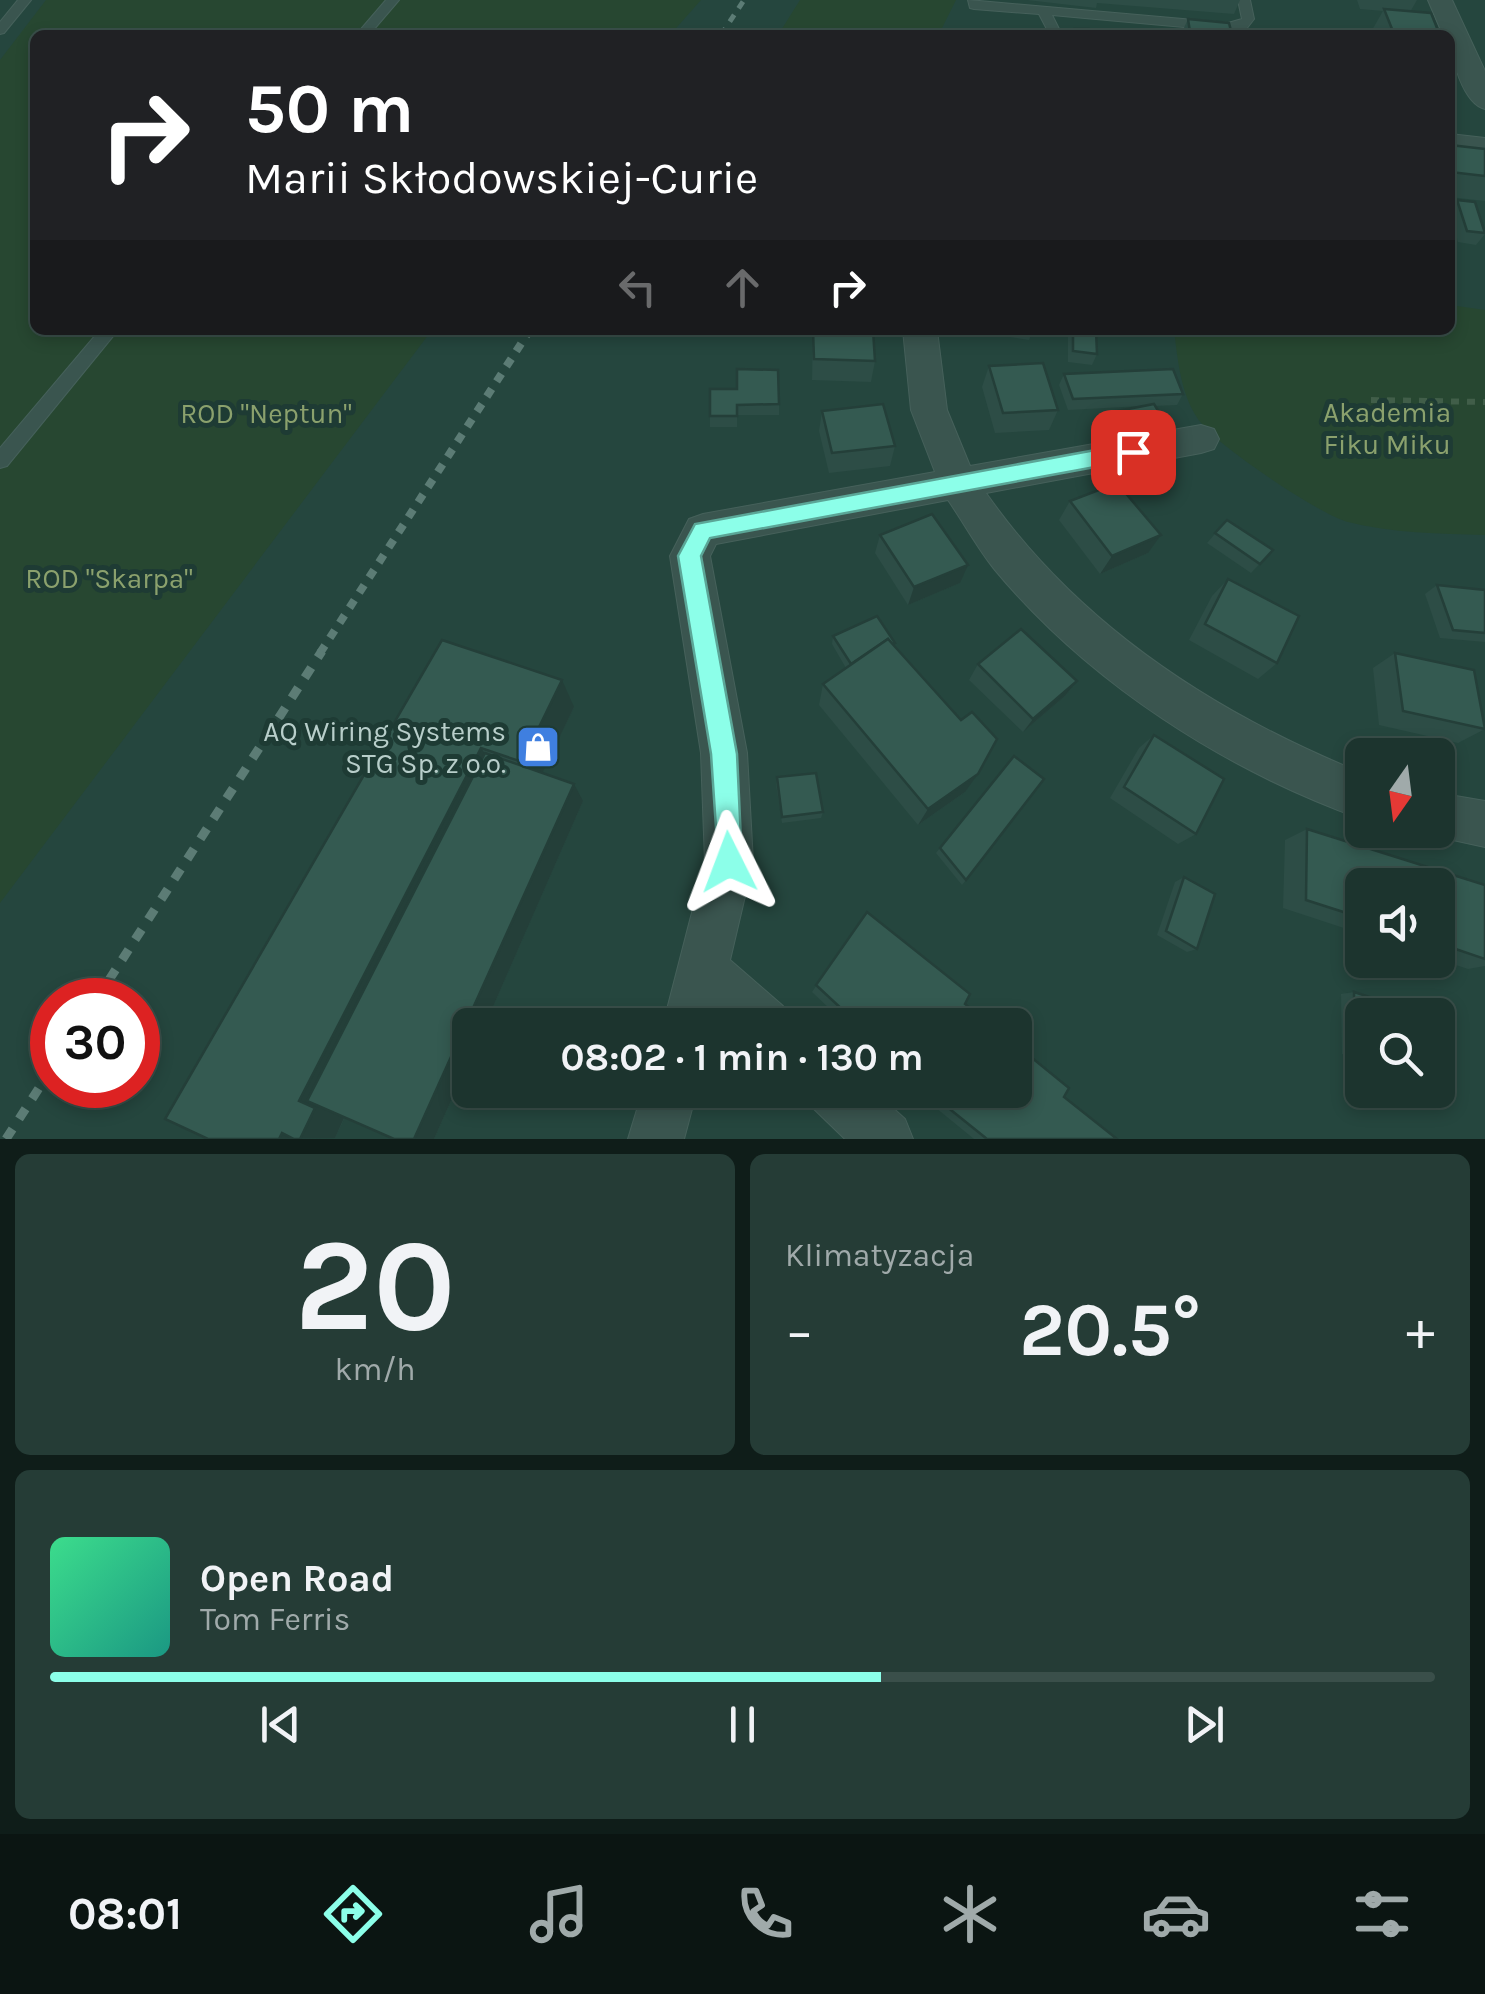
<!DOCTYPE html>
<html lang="pl">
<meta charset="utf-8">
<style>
:root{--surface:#1c342e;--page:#253c36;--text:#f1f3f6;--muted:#a0aaaa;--line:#3a4f4a;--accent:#8cffe9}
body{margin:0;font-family:Karla,sans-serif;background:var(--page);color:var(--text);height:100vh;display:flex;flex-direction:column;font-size:38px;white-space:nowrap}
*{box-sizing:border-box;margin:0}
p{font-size:32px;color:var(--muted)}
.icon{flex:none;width:55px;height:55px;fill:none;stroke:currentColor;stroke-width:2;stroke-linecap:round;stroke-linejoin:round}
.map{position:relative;height:1139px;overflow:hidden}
.details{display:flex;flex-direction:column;gap:15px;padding:15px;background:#0f1d19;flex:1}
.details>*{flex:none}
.banner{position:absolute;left:30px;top:30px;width:1425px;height:305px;border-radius:15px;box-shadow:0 5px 15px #0003,0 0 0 2px var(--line);background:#202124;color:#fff;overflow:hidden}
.needle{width:65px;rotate:194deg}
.tools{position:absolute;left:1345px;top:738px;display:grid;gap:20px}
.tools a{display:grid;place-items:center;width:110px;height:110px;border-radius:15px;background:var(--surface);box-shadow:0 5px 15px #0003,0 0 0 2px var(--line);font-size:50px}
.speed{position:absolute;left:30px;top:978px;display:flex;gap:20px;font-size:50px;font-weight:700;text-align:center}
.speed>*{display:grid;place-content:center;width:130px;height:130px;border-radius:50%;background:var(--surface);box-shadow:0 5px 15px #0003,0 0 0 2px var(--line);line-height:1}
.speed .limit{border:15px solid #d22;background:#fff;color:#111}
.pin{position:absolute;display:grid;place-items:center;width:85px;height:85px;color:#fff;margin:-42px;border-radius:20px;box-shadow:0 5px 15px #0006}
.me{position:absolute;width:110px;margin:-55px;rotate:357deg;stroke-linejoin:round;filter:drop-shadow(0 0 8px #0008)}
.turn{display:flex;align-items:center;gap:35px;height:210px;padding:0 50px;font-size:45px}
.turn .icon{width:130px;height:130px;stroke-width:2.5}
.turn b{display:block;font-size:70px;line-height:85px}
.lanes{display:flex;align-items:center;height:95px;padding:0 50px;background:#0003;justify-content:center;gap:50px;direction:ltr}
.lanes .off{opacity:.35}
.big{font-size:75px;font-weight:700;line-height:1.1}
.details .widget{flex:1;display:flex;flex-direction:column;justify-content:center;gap:15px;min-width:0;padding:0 35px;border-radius:15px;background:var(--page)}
.details .dial{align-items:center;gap:0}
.dial b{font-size:130px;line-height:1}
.song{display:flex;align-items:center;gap:30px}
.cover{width:120px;height:120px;border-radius:15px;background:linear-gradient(135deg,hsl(150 70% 55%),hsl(170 70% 35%))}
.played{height:10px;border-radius:5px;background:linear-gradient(90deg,var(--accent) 60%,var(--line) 60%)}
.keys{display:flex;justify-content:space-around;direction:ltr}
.heat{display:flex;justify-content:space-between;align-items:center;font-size:55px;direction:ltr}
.details .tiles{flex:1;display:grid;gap:15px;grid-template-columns:1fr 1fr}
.widget:last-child{grid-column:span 2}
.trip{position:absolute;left:452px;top:1008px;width:580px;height:100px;border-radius:15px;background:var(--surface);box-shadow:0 5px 15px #0003,0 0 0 2px var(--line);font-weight:700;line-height:100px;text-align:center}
.dock{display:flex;height:160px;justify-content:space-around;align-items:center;background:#0b1512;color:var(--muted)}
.dock .icon{width:70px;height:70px}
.dock .selected{color:var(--accent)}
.dock b{font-size:45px;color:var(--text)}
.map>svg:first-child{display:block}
.green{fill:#274731}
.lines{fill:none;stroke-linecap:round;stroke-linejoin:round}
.service-casing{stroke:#46615b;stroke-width:2}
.minor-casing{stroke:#46615b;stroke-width:2}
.path-far1{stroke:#415e49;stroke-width:6;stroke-dasharray:8 8;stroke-linecap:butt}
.path{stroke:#415e49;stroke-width:8;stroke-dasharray:9 9;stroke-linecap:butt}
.service{fill:#3a554f;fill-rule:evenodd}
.minor{fill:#3a554f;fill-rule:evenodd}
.rail-far2{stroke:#5c7c75;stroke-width:5;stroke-dasharray:8 8;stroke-linecap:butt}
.rail-far1{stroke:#5c7c75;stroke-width:8;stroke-dasharray:9 9;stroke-linecap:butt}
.rail{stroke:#5c7c75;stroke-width:9;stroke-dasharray:12 12;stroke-linecap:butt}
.wall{fill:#2d4d46}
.shaded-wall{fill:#243f39}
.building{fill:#345a51;stroke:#243f39;stroke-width:2.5}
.route{fill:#8cffe9;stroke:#5ba697;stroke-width:2.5}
.labels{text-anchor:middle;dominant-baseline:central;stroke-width:10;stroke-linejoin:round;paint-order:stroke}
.park-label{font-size:28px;fill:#8ba16d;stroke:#1e3b34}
.poi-label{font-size:28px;fill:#b8ceca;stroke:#1e3b34;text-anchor:end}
</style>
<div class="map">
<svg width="1485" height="1139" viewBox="0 0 1485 1139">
<rect width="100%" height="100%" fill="#25463e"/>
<g class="green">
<polygon points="46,0 701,0 670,35 35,35 35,330 432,330 0,903 0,60"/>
<polygon points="800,0 956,0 942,28 893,35 778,35"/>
<path d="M1450,305l35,5v225c-45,-1 -93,-2 -137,-13 -28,-7 -128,-75 -146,-98 -21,-25 -24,-63 -28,-94h276z"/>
</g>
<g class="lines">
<defs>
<g id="service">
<polygon points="18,0 31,0 4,33 0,34 0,22"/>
<polygon points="386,0 399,0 369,35 356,35"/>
<polygon points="968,0 1228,23 1242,19 1238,0 1250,0 1254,19 1247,28 1228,31 1052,15 1062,35 1050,35 1039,14 974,9 970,8"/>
<polygon points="100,330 118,330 7,466 0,468 0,448"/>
</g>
<g id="minor">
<path d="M1428,0h24l33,71v38c-22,-5 -35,-53 -35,-74h-7z"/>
<polygon points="1450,134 1485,138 1485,156 1450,152"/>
<path d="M903,330h34l10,80 23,56 231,-41 13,4 5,10 -5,10 -13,4 -215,40c93,133 228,220 376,280v46c-137,-49 -273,-136 -367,-249 -17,-21 -31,-47 -47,-70l-232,44 -6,12 37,197 6,109 -23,98 53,46 7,19h-65l-8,-8 -2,8h-52l42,-163 -4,-109 -31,-197 19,-37 14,-5 232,-42 -24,-62z"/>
<polygon points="1438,793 1485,801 1485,847 1421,833 1438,830"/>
<polygon points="643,1090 697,1090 684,1139 628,1139"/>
<polygon points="806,1090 873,1090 905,1119 913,1139 845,1139 814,1109"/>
</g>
</defs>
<use href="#service" class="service-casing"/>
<use href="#minor" class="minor-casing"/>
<polyline class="path-far1" points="1371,400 1485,402"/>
<polyline class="path" points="1386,830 1400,833"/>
<use href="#service" class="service"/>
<use href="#minor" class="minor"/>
<polyline class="rail-far2" points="721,35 744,0"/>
<polyline class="rail-far1" points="320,653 530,330"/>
<g class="rail">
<polyline points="96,1000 322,651"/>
<polyline points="6,1139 52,1068"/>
</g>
</g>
<g class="wall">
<polygon points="1027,0 1240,0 1234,14 1097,3 1096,8"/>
<polygon points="1357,0 1417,0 1410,12 1439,33 1438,35 1372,35 1371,32 1383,11 1360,9"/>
<polygon points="1188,19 1232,35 1184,35 1183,30"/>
<polygon points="1450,145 1485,149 1485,201 1450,197"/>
<polygon points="1457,200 1485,234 1476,245 1458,242 1450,217 1450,209"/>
<polygon points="813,330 873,330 875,361 871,382 812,380"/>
<polygon points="978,330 1033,330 1029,340 977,332"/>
<polygon points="1070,330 1096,330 1097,354 1092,365 1068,362 1068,334"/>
<polygon points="989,366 1058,410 1049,430 995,433 982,387"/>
<polygon points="1064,374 1183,394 1177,405 1155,406 1158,432 1106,441 1096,424 1102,414 1142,406 1068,410 1059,385"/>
<polygon points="710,389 779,404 779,415 737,415 737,427 710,427"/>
<polygon points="822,411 895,446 890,466 829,473 819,431"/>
<polygon points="1070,501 1148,553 1100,574 1059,520"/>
<polygon points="1227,520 1273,550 1251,573 1207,543"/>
<polygon points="880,535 960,583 908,605 875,553"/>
<polygon points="1228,579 1277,663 1258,679 1189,640 1212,596"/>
<polygon points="1437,585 1485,590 1485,642 1440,638 1425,594"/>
<polygon points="833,636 894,646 965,792 918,825 819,705 823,684 846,668 832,644"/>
<polygon points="442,640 574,707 542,773 583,801 485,1025 470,1025 470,1058 434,1139 394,1139 345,1117 335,1138 208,1139"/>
<polygon points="1395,653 1485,729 1458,743 1379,725 1373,668"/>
<polygon points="978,664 1077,681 1065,696 1023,732 969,680"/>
<polygon points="1154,735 1196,834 1178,844 1110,798 1139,748"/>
<polygon points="1014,756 966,880 962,885 936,853"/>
<polygon points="777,777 823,812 821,818 782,823 776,784"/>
<polygon points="1307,829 1485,885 1485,966 1468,969 1438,959 1438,885 1362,885 1362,934 1283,908 1285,840"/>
<polygon points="1184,877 1197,949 1187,952 1157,935 1175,882"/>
<polygon points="867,912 965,1004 991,1025 847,1025 812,992"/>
<polygon points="1354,992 1362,1015 1362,1061 1342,1054 1341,994"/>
<polygon points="914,1090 1015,1090 1064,1097 1117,1139 974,1139"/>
</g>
<g class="shaded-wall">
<polygon points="1165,422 1158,432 1106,441 1111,431"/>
<polygon points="1161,535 1148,553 1100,574 1112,556"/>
<polygon points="968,565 960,583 908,605 914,587"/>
<polygon points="562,680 574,707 537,784 522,762"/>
<polygon points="1077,681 1065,696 1023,732 1033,719"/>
<polygon points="481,748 499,772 335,1138 279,1139"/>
<polygon points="978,774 965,792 918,825 928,809"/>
<polygon points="574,784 583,801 485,1025 470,1025 470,1058 434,1139 414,1139"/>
</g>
<g class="building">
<polygon points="1384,9 1431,13 1439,33 1392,29"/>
<polygon points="1188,19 1229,23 1232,35 1190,32"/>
<polygon points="1075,29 1089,29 1093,35 1078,35"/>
<polygon points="1450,145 1485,149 1485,176 1450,172"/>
<polygon points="1457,200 1475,202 1485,233 1467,231"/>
<polygon points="813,330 873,330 875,361 814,359"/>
<polygon points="1073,330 1096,330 1097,354 1073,351"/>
<polygon points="1043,363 1058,410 1003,413 989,366"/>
<polygon points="737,369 778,370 779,404 737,405 737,416 710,416 710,389 737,389"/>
<polygon points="1173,369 1183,394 1073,399 1064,374"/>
<polygon points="883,404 895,446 832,453 822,411"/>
<polygon points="1154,404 1165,422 1111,431 1102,414"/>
<polygon points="1117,483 1161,535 1112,556 1070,501"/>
<polygon points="932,514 968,565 914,587 880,535"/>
<polygon points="1227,520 1273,550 1260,564 1215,533"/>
<polygon points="1228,579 1299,616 1277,663 1205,624"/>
<polygon points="1437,585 1485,590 1485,633 1453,630"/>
<polygon points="877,616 895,643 892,644 888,639 851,664 833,636"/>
<polygon points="1021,629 1077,681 1033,719 978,664"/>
<polygon points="888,639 961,720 972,712 997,739 978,774 928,809 823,684"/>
<polygon points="442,640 562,680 522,762 481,748 299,1101 315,1108 300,1139 294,1139 282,1133 279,1139 208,1139 165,1119"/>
<polygon points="1395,653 1474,670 1485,729 1403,711"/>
<polygon points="1154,735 1224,779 1196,834 1124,787"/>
<polygon points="485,753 574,784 414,1139 394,1139 307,1101"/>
<polygon points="1014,756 1044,779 966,880 940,848"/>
<polygon points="816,773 823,812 782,817 777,777"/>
<polygon points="1307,829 1485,885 1485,959 1438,943 1438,885 1362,885 1362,918 1306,900"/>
<polygon points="1184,877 1215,894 1197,949 1166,931"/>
<polygon points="867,912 970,994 965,1004 991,1025 859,1025 816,985"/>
<polygon points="1354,992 1391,1004 1392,1015 1362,1015 1362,1056 1355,1053"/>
<polygon points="1015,1044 1069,1088 1064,1097 1117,1139 987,1139 926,1090 1015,1090"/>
</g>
<polygon class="route" points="1133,443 1144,452 1133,460 710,538 701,556 737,754 742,862 738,872 729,876 719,872 711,754 678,556 695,524"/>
<defs>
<symbol id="shop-square" viewBox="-11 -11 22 22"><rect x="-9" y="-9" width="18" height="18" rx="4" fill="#3f7fe0" stroke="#1e3b34"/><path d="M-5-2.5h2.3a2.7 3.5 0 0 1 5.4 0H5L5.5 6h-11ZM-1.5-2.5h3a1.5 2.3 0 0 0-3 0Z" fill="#fff"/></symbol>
</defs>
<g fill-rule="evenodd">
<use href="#shop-square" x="513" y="722" width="50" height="50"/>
</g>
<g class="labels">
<g class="park-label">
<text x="1387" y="412">Akademia<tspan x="1387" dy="32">Fiku Miku</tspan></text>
<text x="266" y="413">ROD "Neptun"</text>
<text x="109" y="578">ROD "Skarpa"</text>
</g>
<g class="poi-label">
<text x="506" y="731">AQ Wiring Systems<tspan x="506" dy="32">STG Sp. z o.o.</tspan></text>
</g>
</g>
</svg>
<div class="tools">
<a><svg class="needle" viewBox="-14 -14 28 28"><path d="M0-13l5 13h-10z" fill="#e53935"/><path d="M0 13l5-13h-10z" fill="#a0aaaa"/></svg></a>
<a><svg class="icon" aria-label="sound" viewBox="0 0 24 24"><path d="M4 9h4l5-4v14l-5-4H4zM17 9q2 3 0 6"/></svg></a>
<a><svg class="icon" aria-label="search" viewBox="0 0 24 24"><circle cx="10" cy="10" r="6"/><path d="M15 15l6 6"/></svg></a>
</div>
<div class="speed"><div class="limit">30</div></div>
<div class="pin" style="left:1133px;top:452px;background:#d93025"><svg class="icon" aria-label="arrive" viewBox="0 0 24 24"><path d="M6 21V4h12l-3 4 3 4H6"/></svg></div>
<svg class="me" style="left:729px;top:862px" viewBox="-20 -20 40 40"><path d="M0-17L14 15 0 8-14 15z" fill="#8cffe9" stroke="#fff" stroke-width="4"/></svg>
<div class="trip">08:02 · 1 min · 130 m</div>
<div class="banner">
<div class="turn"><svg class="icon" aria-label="right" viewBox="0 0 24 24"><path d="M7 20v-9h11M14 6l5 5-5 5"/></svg><div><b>50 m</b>Marii Skłodowskiej-Curie</div></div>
<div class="lanes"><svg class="icon off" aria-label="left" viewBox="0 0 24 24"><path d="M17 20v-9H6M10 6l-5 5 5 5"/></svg><svg class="icon off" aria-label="ahead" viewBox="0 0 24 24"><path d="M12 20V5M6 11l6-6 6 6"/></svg><svg class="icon" aria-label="right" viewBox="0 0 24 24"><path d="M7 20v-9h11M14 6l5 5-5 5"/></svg></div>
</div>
</div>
<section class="details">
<div class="tiles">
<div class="widget dial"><b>20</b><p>km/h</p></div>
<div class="widget"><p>Klimatyzacja</p>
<div class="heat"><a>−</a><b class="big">20.5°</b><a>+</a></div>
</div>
<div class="widget">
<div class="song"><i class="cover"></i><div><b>Open Road</b><p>Tom Ferris</p></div></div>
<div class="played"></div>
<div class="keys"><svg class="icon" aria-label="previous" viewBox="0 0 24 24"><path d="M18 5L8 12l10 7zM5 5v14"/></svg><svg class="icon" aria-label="pause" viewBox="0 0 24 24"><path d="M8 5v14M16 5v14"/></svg><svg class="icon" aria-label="next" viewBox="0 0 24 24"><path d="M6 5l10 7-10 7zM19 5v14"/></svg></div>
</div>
</div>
</section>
<nav class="dock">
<b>08:01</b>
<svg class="icon selected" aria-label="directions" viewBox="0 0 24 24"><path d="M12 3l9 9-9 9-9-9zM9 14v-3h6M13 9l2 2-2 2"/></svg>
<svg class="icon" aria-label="music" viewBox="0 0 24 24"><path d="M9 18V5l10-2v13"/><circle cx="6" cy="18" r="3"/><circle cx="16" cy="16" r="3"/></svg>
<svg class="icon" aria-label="phone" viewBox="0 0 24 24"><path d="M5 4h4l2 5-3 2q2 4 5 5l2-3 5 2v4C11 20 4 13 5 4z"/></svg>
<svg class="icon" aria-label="climate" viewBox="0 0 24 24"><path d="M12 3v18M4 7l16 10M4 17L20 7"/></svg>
<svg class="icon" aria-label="car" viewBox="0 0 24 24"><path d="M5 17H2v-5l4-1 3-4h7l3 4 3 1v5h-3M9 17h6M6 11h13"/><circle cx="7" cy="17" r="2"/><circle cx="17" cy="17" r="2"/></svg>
<svg class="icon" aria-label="filters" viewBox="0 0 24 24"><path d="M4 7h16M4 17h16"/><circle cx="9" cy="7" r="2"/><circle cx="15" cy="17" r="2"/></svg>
</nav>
